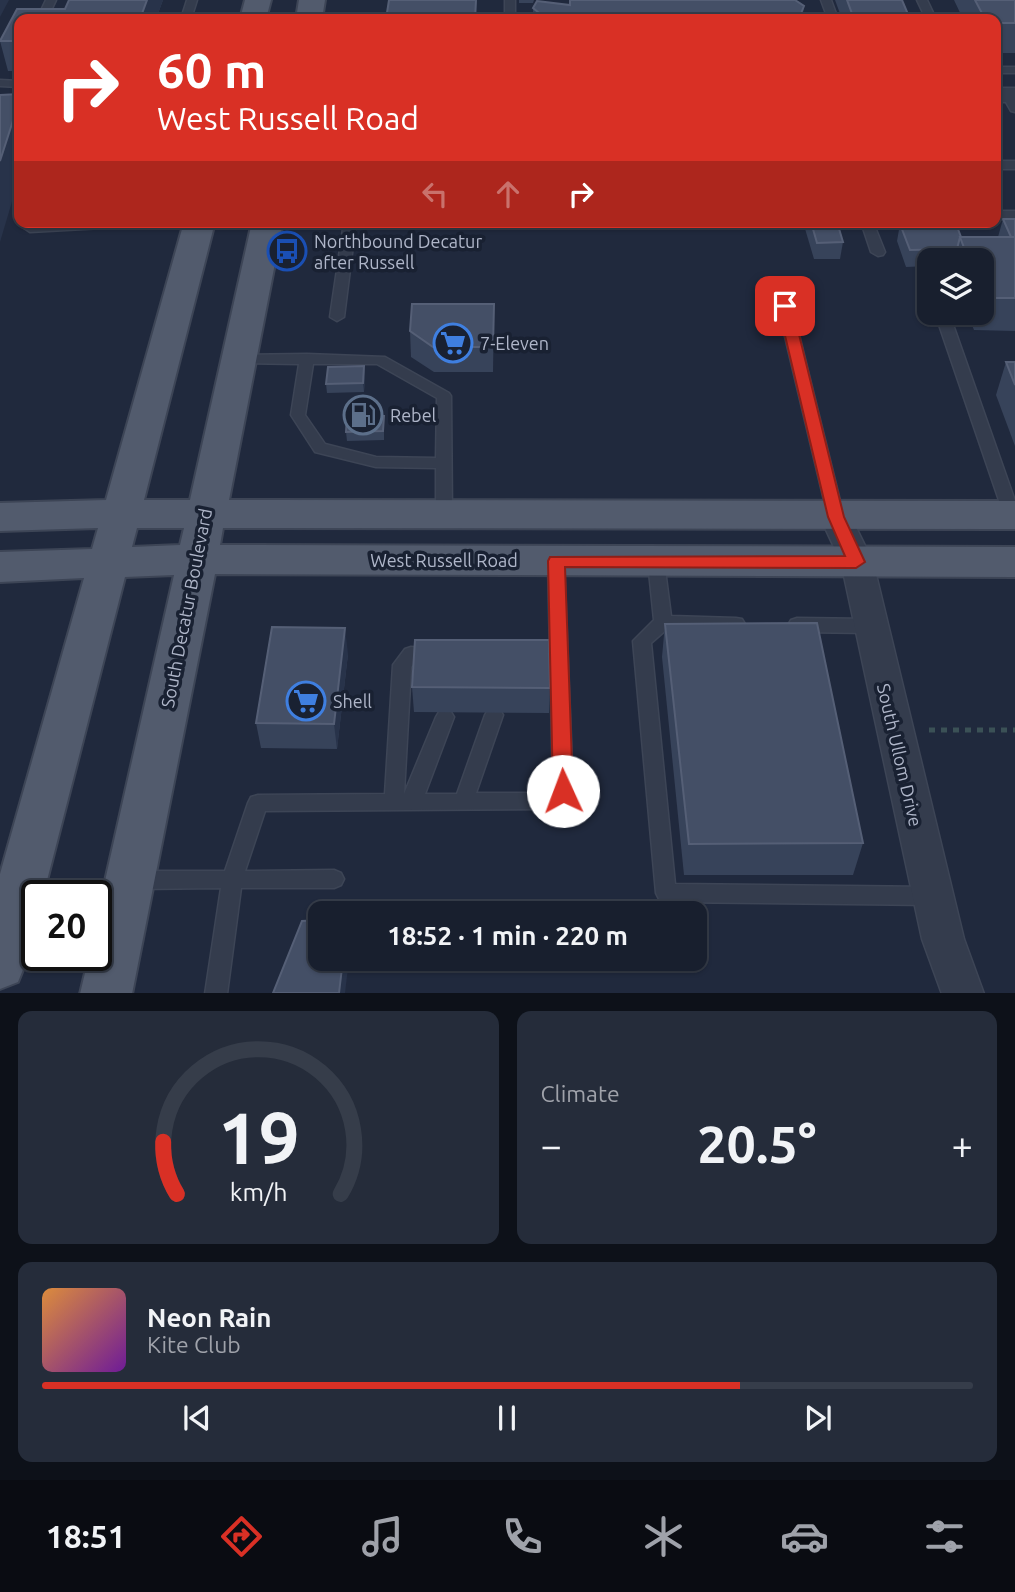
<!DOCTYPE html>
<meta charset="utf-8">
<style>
:root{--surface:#181f2e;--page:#252c3a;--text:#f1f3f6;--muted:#9fa2aa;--line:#363d4a;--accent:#d93025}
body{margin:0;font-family:Ubuntu,sans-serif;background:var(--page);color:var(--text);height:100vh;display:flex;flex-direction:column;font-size:26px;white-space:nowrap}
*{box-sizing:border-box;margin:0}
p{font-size:23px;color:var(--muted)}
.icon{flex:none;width:38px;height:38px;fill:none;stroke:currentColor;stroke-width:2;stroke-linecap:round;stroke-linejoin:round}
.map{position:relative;height:993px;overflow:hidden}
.sheet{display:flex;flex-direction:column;gap:18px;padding:18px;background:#0d1119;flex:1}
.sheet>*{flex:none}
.top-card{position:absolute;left:14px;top:14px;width:987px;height:214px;border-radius:14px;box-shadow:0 2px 5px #0004,0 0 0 2px var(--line);background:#d93025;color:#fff;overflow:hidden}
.tools{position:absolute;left:917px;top:248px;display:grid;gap:14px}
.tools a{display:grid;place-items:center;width:77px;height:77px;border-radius:14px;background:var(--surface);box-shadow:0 2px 5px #0004,0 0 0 2px var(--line);font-size:35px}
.speed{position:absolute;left:21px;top:880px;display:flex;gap:14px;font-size:35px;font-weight:700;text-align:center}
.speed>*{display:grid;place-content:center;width:91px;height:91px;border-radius:50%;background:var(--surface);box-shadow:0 2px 5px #0004,0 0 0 2px var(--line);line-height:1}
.speed .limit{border:4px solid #111;border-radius:10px;background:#fff;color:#111}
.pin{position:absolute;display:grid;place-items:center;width:60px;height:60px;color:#fff;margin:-30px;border-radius:14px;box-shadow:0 4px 10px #0006}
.me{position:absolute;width:77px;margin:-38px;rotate:358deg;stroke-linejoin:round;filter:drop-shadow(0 0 5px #0008)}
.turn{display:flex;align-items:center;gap:24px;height:147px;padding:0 28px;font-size:32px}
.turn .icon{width:91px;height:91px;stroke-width:2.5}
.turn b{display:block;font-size:49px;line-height:60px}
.lanes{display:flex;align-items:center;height:66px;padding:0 28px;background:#0003;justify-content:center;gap:35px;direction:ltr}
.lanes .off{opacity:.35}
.big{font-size:52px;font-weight:600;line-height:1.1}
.sheet .tile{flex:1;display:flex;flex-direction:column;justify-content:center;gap:10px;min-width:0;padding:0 24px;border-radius:14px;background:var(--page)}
.sheet .dial{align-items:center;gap:0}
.dial svg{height:182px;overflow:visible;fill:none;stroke:var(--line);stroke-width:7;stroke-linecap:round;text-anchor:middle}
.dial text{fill:var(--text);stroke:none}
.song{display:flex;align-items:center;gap:21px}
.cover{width:84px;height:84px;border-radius:10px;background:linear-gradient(135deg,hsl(30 70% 55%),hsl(280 70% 35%))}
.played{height:7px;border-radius:4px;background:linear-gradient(90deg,var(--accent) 75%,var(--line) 75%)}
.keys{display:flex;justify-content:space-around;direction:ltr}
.heat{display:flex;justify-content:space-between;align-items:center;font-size:38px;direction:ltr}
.sheet .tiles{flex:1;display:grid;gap:18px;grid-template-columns:1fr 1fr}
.tile:last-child{grid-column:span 2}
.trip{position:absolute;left:308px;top:901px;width:399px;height:70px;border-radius:14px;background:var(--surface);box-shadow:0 2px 5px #0004,0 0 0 2px var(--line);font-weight:600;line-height:70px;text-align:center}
.menu{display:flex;height:112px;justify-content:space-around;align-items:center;background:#0a0c12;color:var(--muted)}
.menu .icon{width:49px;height:49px}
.menu .current{color:var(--accent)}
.menu b{font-size:32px;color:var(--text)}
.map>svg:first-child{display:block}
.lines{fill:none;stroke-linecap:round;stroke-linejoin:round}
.lane-casing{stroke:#3d4556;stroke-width:3}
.street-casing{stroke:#3d4556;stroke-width:3}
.primary-casing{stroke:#3d4556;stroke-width:4}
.path{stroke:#3b5156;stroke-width:5;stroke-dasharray:6 6;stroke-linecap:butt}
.lane{fill:#343c4d;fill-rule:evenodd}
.street{fill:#343c4d;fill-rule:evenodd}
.primary{fill:#525b6d;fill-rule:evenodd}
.wall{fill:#37435a}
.shaded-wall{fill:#28334a}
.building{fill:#444f66;stroke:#555f76;stroke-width:2}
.route{fill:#d93025;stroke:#8d1f18;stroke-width:2}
.labels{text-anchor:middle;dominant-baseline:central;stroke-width:7;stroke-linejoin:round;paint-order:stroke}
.poi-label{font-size:18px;fill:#afb6c9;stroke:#192132;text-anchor:start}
.street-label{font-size:18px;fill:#afb6c9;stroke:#192132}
</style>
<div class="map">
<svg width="1015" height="994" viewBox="0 0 1015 994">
<rect width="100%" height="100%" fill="#20293d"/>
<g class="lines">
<defs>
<g id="lane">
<polygon points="46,0 56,0 47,19 37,19"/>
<polygon points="187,0 197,0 191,19 181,19"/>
<rect x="505" y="0" width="10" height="19"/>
<polygon points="821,0 831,0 838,19 828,19"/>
<polygon points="917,0 927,0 936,19 926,19"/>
<rect x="996" y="67" width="19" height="6"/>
<polygon points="0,80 19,81 19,87 0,86"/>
<polygon points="1008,92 1015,98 1015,112 1011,111 1002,95"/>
<rect x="996" y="161" width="19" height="8"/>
<rect x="996" y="211" width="19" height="8"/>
<polygon points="65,222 145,222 139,226 30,232 24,228 30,224"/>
<polygon points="344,222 356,222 344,317 337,321 330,317"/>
<polygon points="861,222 873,222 885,252 883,255 878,256 871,252"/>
<polygon points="779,278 786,282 844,517 836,523 828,517 772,282"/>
<polygon points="935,313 949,313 1015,501 1015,520 1006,519 1004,515"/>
<path d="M307,354l78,3 64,36 2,3 1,119 -2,4h-12l-2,-4v-47l-60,-1 -61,-15 -24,-37 8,-51 -60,-1 -7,-4 7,-4zM313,364h64l60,34 -1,60 -60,-1 -51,-13 -20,-29z"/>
<polygon points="556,555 562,557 564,561 573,791 558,807 551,809 265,811 245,871 334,870 341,873 344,879 341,885 334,888 241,888 227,994 205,994 221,888 136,889 129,886 126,880 129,874 136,871 225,871 248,803 251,797 258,795 385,794 393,665 405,649 411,647 441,649 444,654 441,659 416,661 411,667 404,794 436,717 439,712 445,710 451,712 454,717 425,794 457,794 485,715 488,710 494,708 500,710 503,715 476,793 547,793 553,788 548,561 550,557"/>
<polygon points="656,556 662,558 664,562 671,616 736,618 742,619 745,624 742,629 736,630 667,629 651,643 675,884 932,887 939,890 942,896 939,902 932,905 666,902 659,899 656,893 633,641 654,620 648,562 650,558"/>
<polygon points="797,618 871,619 877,621 880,626 877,631 871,633 797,632 791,630 788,625 791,620"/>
</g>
<g id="street">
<rect x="996" y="88" width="19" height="14"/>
<polygon points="836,506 847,509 873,562 964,939 984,994 942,994 922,939 841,562 820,517 825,509"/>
</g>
<g id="primary">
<polygon points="245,0 271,0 266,19 240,19"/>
<polygon points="299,0 325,0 322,19 296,19"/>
<path d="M184,222h31l-71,278h46l62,-278h31l-54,278 786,1v28l-792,-1 -3,17 795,2v30l-800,-3 -83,420h-52l9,-38h7v-35l78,-346 -49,2 -82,319h-6c0,30 -7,58 -19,86l-18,7v-115l84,-296 -84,4v-30l92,-3 6,-21 -98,3v-28l106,-3zM137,528h47l-4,17 -48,2z"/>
</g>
</defs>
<use href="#lane" class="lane-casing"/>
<use href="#street" class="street-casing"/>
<use href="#primary" class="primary-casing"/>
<polyline class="path" points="929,730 1015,730"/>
<use href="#lane" class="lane"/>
<use href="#street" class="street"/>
<use href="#primary" class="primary"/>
</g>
<g class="wall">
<polygon points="69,0 163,0 156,19 19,19 19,71 8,71 0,41 17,9 65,9"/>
<polygon points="519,0 534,0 533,3 519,3"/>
<polygon points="835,0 902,0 910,19 842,19"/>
<polygon points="954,0 1015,0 1015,53 996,53 996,19 963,19"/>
<polygon points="570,5 804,6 802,19 533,19 533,8"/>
<polygon points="1003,219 1015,219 1015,331 974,330 967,313 982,313 982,261 929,261 929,266 906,267 897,241 900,224 961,237 998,237"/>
<polygon points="803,222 837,222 843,242 840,259 814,259"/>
<polygon points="494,304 493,372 434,372 411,357 410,331"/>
<polygon points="1006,362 1015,362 1015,446 996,395"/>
<polygon points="364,366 365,375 364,392 327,393 326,384"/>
<polygon points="384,416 384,440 347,441 346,432"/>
<polygon points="665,624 863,843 853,875 684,875 662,657"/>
<polygon points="348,654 337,749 261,748 256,723"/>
<polygon points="412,687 550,688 549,713 414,712"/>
</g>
<g class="shaded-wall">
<polygon points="0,0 9,0 0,17"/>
<polygon points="147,0 163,0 156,19 140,19"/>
<polygon points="476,0 477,0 476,19 475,19"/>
<polygon points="804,6 802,19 793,19 793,18"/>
<polygon points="19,102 19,178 0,242 0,161"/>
<polygon points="364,366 365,375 364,392 363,383"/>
<polygon points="345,628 348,654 337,749 334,724"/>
<polygon points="343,959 349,959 345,993 339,993"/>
</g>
<g class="building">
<polygon points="69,0 147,0 140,19 19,19 19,41 0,41 17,9 65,9"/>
<polygon points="389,0 476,0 475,19 386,19"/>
<polygon points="570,0 795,0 804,6 800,16 793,18 693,16 688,19 544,17 533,8 537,1 570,5"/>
<polygon points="847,0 902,0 910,19 854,19"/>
<polygon points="975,0 1015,0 1015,23 996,23 996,19 985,19"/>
<polygon points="19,94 19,102 0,161 0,95"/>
<polygon points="1003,219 1015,219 1015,237 1011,237"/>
<polygon points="811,222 837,222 843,242 817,243"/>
<polygon points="900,224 956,224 961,237 960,237 957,249 910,250"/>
<polygon points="960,237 1015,237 1015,298 983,298 982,261 969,261"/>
<polygon points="412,304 494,304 493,347 433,347 410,331"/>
<polygon points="1006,362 1015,362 1015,385"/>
<polygon points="364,366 363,383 326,384 328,367"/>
<polygon points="347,416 384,416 383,431 346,432"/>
<polygon points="817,623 863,843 689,844 665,624"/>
<polygon points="272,627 345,628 334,724 256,723"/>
<polygon points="415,640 549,640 550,688 412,687"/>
<polygon points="320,920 320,959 343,959 339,993 273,993 302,921"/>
</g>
<polygon class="route" points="785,302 792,306 844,517 865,562 856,568 565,567 573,791 570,797 556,797 553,791 548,561 550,557 845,556 828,517 778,306"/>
<defs>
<symbol id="bus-ring" viewBox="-11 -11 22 22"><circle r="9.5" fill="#192132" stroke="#1a4fb4" stroke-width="1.5"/><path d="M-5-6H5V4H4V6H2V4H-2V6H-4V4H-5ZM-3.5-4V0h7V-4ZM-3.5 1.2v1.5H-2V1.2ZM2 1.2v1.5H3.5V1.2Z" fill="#1a4fb4"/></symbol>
<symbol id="supermarket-ring" viewBox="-11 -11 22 22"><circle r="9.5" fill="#192132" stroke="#3f7fe0" stroke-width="1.5"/><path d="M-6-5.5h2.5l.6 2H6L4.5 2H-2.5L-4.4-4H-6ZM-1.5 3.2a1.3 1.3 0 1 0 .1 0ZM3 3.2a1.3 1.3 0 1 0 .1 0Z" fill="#3f7fe0"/></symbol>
<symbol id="fuel-ring" viewBox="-11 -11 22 22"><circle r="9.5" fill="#192132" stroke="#5c6f8a" stroke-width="1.5"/><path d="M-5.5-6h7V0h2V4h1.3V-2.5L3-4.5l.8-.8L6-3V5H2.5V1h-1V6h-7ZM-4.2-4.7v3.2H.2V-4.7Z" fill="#5c6f8a"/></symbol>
</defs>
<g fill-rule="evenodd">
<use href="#bus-ring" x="265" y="229" width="44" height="44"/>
<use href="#supermarket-ring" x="431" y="321" width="44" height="44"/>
<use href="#fuel-ring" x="341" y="393" width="44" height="44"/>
<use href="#supermarket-ring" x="284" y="679" width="44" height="44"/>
</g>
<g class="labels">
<g class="poi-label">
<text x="314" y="241">Northbound Decatur<tspan x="314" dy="21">after Russell</tspan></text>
<text x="480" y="343">7-Eleven</text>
<text x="390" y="415">Rebel</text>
<text x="333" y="701">Shell</text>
</g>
<g class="street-label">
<text x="444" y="560">West Russell Road</text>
<text transform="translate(186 608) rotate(-79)">South Decatur Boulevard</text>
<text transform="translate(900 755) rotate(77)">South Ullom Drive</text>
</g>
</g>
</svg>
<div class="tools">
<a><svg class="icon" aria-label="layers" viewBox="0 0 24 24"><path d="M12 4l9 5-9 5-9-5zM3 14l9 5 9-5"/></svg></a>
</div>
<div class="speed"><div class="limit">20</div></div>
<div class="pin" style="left:785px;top:306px;background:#d93025"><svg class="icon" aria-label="arrive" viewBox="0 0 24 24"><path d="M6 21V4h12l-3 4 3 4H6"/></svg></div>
<svg class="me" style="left:563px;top:791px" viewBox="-20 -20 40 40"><circle r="19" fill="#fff"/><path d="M0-13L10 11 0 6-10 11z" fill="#d93025"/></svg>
<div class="trip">18:52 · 1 min · 220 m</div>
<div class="top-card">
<div class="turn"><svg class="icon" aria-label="right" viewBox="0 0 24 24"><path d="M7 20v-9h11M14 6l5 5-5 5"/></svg><div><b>60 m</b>West Russell Road</div></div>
<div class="lanes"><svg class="icon off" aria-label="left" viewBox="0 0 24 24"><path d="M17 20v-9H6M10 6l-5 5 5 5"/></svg><svg class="icon off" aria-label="ahead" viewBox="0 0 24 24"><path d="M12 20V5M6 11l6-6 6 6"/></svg><svg class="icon" aria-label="right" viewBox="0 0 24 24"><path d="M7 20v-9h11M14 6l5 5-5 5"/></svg></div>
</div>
</div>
<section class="sheet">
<div class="tiles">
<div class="tile dial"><svg viewBox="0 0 100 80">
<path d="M14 69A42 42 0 1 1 86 69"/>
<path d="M14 69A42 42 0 0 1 8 46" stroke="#d93025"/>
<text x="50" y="56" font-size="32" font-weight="700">19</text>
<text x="50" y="72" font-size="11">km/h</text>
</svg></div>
<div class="tile"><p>Climate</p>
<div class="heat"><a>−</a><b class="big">20.5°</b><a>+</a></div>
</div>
<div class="tile">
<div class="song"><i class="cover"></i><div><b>Neon Rain</b><p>Kite Club</p></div></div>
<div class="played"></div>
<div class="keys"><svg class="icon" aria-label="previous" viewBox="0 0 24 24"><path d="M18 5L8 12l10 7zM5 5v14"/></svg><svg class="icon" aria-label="pause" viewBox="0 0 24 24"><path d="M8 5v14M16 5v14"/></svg><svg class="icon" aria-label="next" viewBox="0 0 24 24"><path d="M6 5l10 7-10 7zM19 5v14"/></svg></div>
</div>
</div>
</section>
<nav class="menu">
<b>18:51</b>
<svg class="icon current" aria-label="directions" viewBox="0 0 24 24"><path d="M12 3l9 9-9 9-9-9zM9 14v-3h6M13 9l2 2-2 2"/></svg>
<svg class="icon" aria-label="music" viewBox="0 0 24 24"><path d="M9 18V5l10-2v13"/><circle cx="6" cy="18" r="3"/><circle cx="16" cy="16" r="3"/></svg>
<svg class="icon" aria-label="phone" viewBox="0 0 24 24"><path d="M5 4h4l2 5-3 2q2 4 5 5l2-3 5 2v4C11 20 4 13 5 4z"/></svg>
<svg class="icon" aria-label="climate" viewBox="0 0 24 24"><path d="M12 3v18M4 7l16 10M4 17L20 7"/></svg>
<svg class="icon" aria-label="car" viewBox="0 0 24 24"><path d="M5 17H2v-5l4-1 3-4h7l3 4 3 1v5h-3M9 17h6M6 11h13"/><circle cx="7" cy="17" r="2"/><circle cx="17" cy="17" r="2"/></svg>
<svg class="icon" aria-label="filters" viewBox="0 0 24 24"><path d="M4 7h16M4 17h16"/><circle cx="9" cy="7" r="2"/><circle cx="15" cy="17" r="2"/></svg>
</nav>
